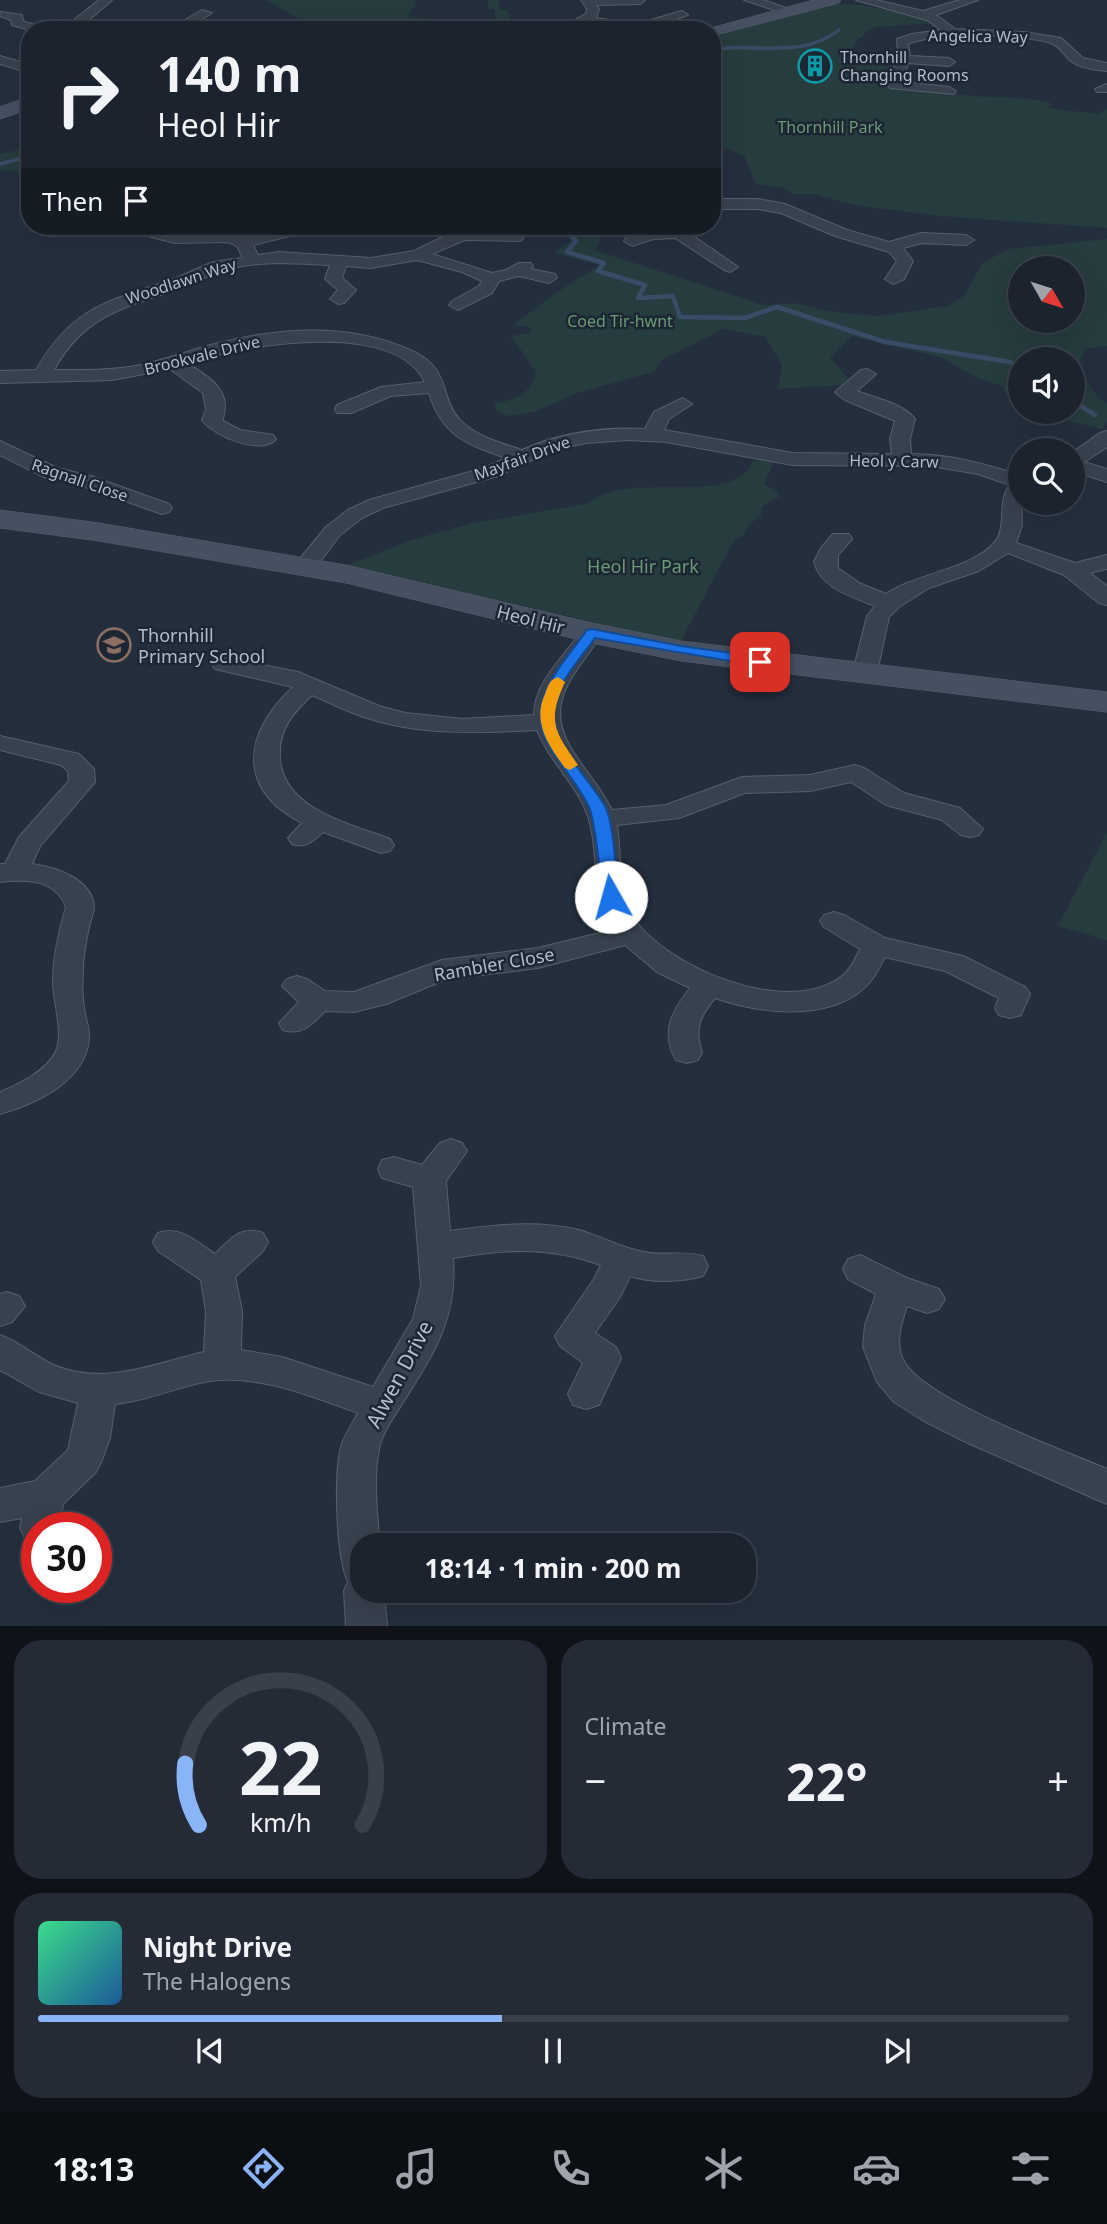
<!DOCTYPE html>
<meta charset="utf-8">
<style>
:root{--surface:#1b232e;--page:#242b36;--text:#f1f3f6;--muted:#a0a4aa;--line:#39404a;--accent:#8ab4f8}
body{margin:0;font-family:"Noto Sans",sans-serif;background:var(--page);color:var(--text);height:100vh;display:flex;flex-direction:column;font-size:26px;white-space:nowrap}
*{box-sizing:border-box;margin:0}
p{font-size:23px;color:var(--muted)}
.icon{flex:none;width:38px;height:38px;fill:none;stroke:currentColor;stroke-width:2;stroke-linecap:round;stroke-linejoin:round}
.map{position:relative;height:1626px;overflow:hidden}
.sheet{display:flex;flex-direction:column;gap:14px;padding:14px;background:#0f1319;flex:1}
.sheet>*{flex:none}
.banner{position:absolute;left:21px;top:21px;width:700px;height:214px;border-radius:28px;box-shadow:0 7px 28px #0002,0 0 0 2px var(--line);background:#1b232e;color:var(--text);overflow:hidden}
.needle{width:46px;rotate:129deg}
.tools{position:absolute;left:1008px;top:256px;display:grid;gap:14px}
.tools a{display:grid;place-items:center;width:77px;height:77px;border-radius:50%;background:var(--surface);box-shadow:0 7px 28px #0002,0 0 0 2px var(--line);font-size:35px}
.speed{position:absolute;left:21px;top:1512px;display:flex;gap:14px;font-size:35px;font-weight:700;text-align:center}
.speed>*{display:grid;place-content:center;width:91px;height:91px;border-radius:50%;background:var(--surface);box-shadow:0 7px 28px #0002,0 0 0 2px var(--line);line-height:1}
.speed .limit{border:10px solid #d22;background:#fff;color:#111}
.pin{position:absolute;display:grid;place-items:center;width:60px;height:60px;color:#fff;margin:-30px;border-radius:14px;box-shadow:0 4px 10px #0006}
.me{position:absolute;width:77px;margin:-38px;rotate:353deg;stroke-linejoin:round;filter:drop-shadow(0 0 5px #0008)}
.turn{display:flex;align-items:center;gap:24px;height:147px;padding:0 21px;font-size:32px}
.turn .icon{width:91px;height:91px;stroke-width:2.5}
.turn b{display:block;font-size:49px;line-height:60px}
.then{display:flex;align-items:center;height:66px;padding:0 21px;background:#0003;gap:14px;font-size:26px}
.big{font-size:52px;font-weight:700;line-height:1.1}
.sheet .card{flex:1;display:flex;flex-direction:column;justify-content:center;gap:10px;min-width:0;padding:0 24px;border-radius:28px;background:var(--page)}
.sheet .dial{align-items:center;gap:0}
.dial svg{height:182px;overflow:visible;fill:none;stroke:var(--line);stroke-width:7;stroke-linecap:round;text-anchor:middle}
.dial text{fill:var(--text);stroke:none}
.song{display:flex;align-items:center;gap:21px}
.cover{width:84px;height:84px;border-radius:10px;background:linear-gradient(135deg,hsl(150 70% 55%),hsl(210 70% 35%))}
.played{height:7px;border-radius:4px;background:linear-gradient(90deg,var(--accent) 45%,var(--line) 45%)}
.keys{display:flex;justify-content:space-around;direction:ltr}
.heat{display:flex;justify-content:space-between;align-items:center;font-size:38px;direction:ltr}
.sheet .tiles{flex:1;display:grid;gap:14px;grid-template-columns:1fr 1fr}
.card:last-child{grid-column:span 2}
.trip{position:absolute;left:350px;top:1533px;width:406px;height:70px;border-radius:28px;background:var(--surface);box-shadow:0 7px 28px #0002,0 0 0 2px var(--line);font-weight:700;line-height:70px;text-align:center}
.dock{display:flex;height:112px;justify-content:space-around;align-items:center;background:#0b0e12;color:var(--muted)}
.dock .icon{width:49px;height:49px}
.dock .active{color:var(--accent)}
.dock b{font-size:32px;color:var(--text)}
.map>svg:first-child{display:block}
.green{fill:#263c3f;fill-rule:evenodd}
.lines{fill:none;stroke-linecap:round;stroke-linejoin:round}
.stream-far1{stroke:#394c67;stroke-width:3.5}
.stream{stroke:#394c67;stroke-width:4.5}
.street-casing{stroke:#565f6c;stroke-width:2}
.secondary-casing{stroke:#565f6c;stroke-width:1}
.street{fill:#38414e;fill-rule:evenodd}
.secondary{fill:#465061;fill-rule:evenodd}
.route{fill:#1a73e8;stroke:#114b97;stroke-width:2}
.slow{fill:#f59e0b}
.labels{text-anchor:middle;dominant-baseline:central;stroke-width:5;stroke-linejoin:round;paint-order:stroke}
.far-street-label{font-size:16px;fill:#b4bcc9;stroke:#1d2633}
.far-poi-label{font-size:16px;fill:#b4bcc9;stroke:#1d2633;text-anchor:start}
.far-park-label{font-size:16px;fill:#6b9a76;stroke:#1d2633}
.park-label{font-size:18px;fill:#6b9a76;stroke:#1d2633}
.street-label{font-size:18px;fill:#b4bcc9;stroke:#1d2633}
.poi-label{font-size:18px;fill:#b4bcc9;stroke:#1d2633;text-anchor:start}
.near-street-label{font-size:21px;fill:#b4bcc9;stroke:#1d2633}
</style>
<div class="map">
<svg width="1107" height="1626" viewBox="0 0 1107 1626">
<rect width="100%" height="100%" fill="#242f3e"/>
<g class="green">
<polygon points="266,0 416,0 414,4 419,6 413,8 408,17 465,21 495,20 495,10 487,8 488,0 499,0 499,10 585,12 507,11 514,25 520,30 305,30 298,18"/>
<path d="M836,4l26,1 70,14 2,4 -58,4 -11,5 -3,6h-4l-6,14 -7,5 47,6 -1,6 5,1 -5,13c21,3 43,8 64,11 32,5 63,1 96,9v2l-5,3 54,6 7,-5v119l-168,-12 -84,-11 -41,-11h-21l-9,-6 -28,-4 -12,-28 -12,-6 -20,-2v-114z"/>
<polygon points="30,147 30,173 0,170 0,154"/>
<path d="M537,226h51l13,14 -7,10 170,55 31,-2 38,9 44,4 71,-10 16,-10 18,-32 26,-15 99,-10v107l-22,3 -8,19 21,29 9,6v18l-5,8 -58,-14 -29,-3 -12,-25 -31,-12 -32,-18 -88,-21 -22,22 20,22 -8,5 -64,4 4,-24 -17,-28 -42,-8 -61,31 -9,12 -76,21 -44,19 -25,4 -11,-5 -3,-7c21,-5 37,-9 42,-32l-25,-36 20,-3 -1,-6 -17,-2 44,-33 43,-27 -47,-12 19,-13 -6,-8 -30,-4zM1020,268h53v52h-53zM1020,359h53v52h-53z"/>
<path d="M760,458l9,1 4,5 -9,20 13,7 3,5 -19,11v9l-13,9 -4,11 -10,4 -53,101h-8l-324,-76 59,-24 65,-18 117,-20c34,-34 145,6 163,-42z"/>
<polygon points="1107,832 1107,940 1058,926"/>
</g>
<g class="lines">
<g class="stream-far1">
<path d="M716,49c42,-5 88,9 123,-19"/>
<polyline points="0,164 30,156"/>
</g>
<g class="stream">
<polyline points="562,226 576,241 567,252 604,263 598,271 645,285 638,298 673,296 680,317 745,318 777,307 885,342 1010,362 1020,368"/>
<polyline points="1073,401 1095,415"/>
</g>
<defs>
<g id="street">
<polygon points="99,0 112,0 77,30 30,30 12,25 11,20 0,16 1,12 22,15 23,21 27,23 65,27"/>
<polygon points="581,0 645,0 640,4 596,5 599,9 596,18 637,24 682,11 688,15 644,30 586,24 573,30 557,30 586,14 587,9"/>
<polygon points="744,0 763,0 795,11 789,15"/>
<path d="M856,0h20l47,11 37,-11h18l-42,15 19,14 69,3 37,6 22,20 24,5v8c-12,-1 -27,-3 -36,-10 -8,-6 -10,-14 -20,-18 -31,-9 -114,-12 -143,1l2,12 39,2 6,4 -6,4 -41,-3 -6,19 47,5 7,4 -2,3 -64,-6 -2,-3 10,-31 -1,-15 15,-5 29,-4 -14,-10z"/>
<polygon points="202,10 212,13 184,30 168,30"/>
<polygon points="0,56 30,65 30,73 0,64"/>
<polygon points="1107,84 1107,92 1097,92 1095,89"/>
<polygon points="712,199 758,199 785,204 847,230 889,242 921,233 966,235 974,240 966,245 922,243 903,248 913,261 904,279 893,284 885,279 897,261 889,252 835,236 781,213 758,209 712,209"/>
<path d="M132,226l43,7 54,-1 15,5 52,-11h14v5l-57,14 5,10 21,-3 92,6 43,-7 35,-17 16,-4 50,3 8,5 -2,3 -56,-1 -33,14 60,19 14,-3 13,-7h12l2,3 -2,3 24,5 2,4 -8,5 -30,-7 -20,5 -7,12 -34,17 -9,-5 3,-4 27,-15 3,-5 -20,-9 -45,-12 -46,8 -25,-2 -4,12 14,12 -12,13 -6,1 -8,-5 8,-9 -13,-11 5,-14c-37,-2 -76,-5 -111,7 -12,4 -23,10 -35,15 -56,20 -99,26 -130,83 25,0 50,1 75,-3 28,-4 55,-15 82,-22 64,-17 137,-23 199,5 43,19 28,46 50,70 16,17 41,23 62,30 38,-17 81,-23 123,-21l9,-17 29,-14 9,6 -23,15 -5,11 129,23 99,1 -2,-15 5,-18 -50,-21 -10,-8 26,-22 6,-1 9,5 -19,17c19,8 44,11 58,28l-5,20 1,15c38,0 74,10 109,21l2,50 -6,18 59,20 32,-8v14l-17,4 17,13v19l-8,-2 -35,-28 -56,-22 -29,18 -50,17 -30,19 -10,10 -12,55 -4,5h-16l-4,-5 14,-56 8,-10c-23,-9 -54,-18 -61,-44l7,-14 12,-14h16l3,5 -14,16v13l21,15 27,11c31,-21 87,-25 109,-52 13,-17 1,-40 15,-57l-32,-11 -47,-8 -138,-1 -127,-23 -38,-2 -42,3 -33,7 -55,26 -115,32 -21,10 -22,17 -27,36h-16l-3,-5 32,-39 22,-17 21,-10 115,-32 22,-10c-39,-14 -64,-22 -77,-65l-38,3 -40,17h-14l-2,-4 2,-4 44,-18 44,-5c-32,-65 -184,-36 -238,-19 15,10 37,21 38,42 0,6 -2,11 -2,16l17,9 33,5 3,4c-15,17 -62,-3 -74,-19l4,-11 -3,-16 -33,-24 -58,11 -112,3v-12l36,-1c35,-62 72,-69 135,-90 14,-5 26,-12 40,-17 10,-3 22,-4 32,-5l-6,-12 -9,-4 -53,1 -43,-11 -2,-3z"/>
<polygon points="672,226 688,226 686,231 738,267 730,272 724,270 675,238 654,239 632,246 624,241 628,235 671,229"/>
<polygon points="1107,431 1107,447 1084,462 1107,469 1107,482 1073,471 1073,452 1100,433"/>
<polygon points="0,441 57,468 91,476 169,504 172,508 169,512 162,514 79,485 44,477 0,455"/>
<path d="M592,626l8,2 3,5c-29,43 -64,71 -27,123 12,18 26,34 36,54l54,-5 76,-28 68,-2 45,-10 9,3 40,25 56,15 23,21 -4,6 -9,2 -9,-2 -19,-15 -56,-15 -35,-23 -41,9 -65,2 -66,25 -62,7c5,30 -1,69 18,95 35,49 154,98 207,56 9,-7 13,-17 18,-27l-36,-22 -4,-6 4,-6 10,-3 10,3 41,23 78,18 62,31 5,7 -9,21 -11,3 -11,-3 -4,-7 4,-10 -54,-27 -60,-14c-6,11 -12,24 -22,32 -38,33 -105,24 -148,9 -15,18 -21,31 -13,54l-4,8 -11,3 -11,-3c-16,-28 -4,-49 14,-72l-33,-16 -32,-27 -87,23 -91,11 -61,25 -32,8 -29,-1c-13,13 -22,25 -42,19l-4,-7 20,-21 -17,-16 5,-7 10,-3 10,3 18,12 29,1 88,-32 96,-12 74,-18c-23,-37 -11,-77 -25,-116 -11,-31 -38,-53 -50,-84 -59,3 -119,6 -176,-14 -17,-6 -33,-14 -49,-21 -20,19 -34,35 -32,64 4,51 71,65 110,80l4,6 -4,6 -9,2 -58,-21c-11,10 -17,16 -31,12l-4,-6 14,-15c-67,-35 -58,-90 -9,-136l-78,-18 -4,-5 4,-5 8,-2 75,15 81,34 26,7 58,6 71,-4c0,-33 32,-61 50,-87z"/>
<path d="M0,736l79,18 15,15 1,13 -55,64 -8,18c22,3 60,14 62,43 0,6 -4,14 -5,20 -3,14 -6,29 -6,43 -1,14 -1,29 2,43 1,8 5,17 4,26 -4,43 -54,65 -89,75v-22c19,-8 47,-21 56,-41 8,-18 -3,-50 -3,-70 0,-25 6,-50 13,-74 -10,-28 -41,-28 -66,-25v-18h5l14,-27 50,-56 -1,-10 -7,-6 -61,-15z"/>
<path d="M451,1139l11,4 5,8 -21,30 4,50c44,-6 85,-11 129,-1 20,6 40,16 60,21 21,6 43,-1 64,5l5,10 -5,10c-21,6 -52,7 -73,0l-10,21 -25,36 21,14 5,11 -22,47 -13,4 -13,-4 -5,-11 15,-31 -23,-17 -5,-10 39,-57 7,-14c-53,-19 -94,-16 -148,-7 5,59 -19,95 -49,143 -9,14 -22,32 -25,48 -6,30 -2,65 1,96h-18v46h22l3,35h-41l-2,-35 4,-9c-12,-26 -14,-107 -7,-135 3,-12 12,-24 17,-34 -46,-16 -98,-39 -148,-32 -32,5 -62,20 -95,23l-5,34 -8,22 -6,12 -33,32 -3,24h-23v16l-11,-4 -6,-12 2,-10 -22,4v-34l35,-7 33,-31 10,-47 -39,-11 -39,-22v-35c21,7 36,23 56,31 50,20 100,-3 148,-14l2,-41 -5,-31 -43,-29 -5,-9 5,-9c22,-8 39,9 57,21 16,-15 25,-29 48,-21l5,9 -5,9 -28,26 7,34 -1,39 41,7 91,30 40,-68 8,-33 -8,-99 -31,-9 -4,-9 4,-9 12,-3 28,8 18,-22z"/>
<path d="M860,1255l47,23 32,11 6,10 -6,10 -12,4 -20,-7c-6,18 -13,39 -2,57 24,38 157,87 202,106v35l-139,-61 -44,-22 -30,-19 -17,-20 -14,-35 2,-22 11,-31 -28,-15 -5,-10 5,-10z"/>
<polygon points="7,1292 19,1296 25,1306 12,1322 0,1326 0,1294"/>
</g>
<g id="secondary">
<polygon points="814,0 841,0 839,3 712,36 712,30 704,30"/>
<polygon points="30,97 30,109 0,119 0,107"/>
<polygon points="0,510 99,523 346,565 592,623 681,641 1107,692 1107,712 681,661 592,643 346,583 99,541 0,528"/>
</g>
</defs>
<use href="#street" class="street-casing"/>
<use href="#secondary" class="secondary-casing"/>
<use href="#street" class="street"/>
<use href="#secondary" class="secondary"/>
</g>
<path class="route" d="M592,629l89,17 79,11 7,5 -7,4 -165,-28c-14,20 -38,45 -41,69 -5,37 35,70 51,99 9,17 11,70 14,91l-8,5 -8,-5c-3,-19 -7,-76 -14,-90 -11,-23 -29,-42 -41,-63 -24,-43 15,-80 39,-114z"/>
<path class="slow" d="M558,677l7,5c-18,39 -11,49 13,83l-8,5 -5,-2c-17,-23 -33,-46 -20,-74 3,-8 4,-14 13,-17z"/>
<defs>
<symbol id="building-ring" viewBox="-11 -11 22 22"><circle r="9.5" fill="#1d2633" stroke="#0f9aa8" stroke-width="1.5"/><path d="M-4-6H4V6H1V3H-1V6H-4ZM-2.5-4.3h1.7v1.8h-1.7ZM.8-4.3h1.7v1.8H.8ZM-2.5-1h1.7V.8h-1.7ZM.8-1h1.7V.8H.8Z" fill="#0f9aa8"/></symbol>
<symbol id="school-ring" viewBox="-11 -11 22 22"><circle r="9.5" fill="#1d2633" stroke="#8d6e63" stroke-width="1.5"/><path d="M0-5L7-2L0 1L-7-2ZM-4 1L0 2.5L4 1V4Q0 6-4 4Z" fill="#8d6e63"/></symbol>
</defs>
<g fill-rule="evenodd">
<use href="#building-ring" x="796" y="47" width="38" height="38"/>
<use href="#school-ring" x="95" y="626" width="38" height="38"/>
</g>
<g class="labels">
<g class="far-street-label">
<text transform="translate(978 36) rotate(1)">Angelica Way</text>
<text transform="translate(181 281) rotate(-18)">Woodlawn Way</text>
<text transform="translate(202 355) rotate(-14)">Brookvale Drive</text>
<text transform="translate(522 458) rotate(-20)">Mayfair Drive</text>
<text transform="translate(894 461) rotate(1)">Heol y Carw</text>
<text transform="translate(80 480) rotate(19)">Ragnall Close</text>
</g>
<g class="far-poi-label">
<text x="840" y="57">Thornhill<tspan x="840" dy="18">Changing Rooms</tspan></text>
</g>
<g class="far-park-label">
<text x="830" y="127">Thornhill Park</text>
<text x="620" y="321">Coed Tir-hwnt</text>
</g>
<g class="park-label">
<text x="643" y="566">Heol Hir Park</text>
</g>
<g class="street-label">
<text transform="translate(531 619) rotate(14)">Heol Hir</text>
<text transform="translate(494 964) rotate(-10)">Rambler Close</text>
</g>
<g class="poi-label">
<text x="138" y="635">Thornhill<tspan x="138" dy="21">Primary School</tspan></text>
</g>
<g class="near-street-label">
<text transform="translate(399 1374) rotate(-62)">Alwen Drive</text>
</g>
</g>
</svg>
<div class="tools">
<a><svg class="needle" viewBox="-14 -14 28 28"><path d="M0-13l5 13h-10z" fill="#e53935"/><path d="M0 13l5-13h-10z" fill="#a0a4aa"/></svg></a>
<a><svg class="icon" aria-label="sound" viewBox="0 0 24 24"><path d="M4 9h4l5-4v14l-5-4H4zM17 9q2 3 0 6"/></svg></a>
<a><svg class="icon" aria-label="search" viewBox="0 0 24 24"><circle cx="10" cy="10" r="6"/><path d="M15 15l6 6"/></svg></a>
</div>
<div class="speed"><div class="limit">30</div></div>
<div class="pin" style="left:760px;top:662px;background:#d93025"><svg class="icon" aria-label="arrive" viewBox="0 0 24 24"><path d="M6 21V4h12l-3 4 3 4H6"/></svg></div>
<svg class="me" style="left:611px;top:897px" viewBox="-20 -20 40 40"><circle r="19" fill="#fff"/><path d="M0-13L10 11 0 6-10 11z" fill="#1a73e8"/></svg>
<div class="trip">18:14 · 1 min · 200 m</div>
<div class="banner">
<div class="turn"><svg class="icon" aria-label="right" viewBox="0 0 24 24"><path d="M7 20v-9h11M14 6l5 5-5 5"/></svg><div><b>140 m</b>Heol Hir</div></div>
<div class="then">Then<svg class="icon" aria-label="arrive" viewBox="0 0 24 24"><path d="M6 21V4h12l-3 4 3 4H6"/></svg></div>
</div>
</div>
<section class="sheet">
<div class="tiles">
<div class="card dial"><svg viewBox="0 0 100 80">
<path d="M14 69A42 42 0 1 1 86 69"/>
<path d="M14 69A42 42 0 0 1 8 42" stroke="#8ab4f8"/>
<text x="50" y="56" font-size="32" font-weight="700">22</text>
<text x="50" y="72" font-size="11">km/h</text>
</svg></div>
<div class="card"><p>Climate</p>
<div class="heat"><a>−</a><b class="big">22°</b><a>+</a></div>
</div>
<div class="card">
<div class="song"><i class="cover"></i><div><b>Night Drive</b><p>The Halogens</p></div></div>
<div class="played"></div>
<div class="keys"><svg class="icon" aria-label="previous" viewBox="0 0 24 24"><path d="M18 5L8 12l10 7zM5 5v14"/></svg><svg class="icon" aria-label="pause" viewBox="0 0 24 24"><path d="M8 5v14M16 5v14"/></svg><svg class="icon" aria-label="next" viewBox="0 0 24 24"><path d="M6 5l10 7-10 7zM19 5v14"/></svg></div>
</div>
</div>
</section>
<nav class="dock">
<b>18:13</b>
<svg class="icon active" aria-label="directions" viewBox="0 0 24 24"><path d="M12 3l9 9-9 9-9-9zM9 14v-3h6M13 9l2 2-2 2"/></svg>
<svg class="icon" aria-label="music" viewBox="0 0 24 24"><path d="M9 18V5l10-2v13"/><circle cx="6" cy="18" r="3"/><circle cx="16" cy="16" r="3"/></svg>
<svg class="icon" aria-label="phone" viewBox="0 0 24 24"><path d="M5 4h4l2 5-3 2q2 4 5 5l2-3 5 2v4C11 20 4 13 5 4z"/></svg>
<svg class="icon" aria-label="climate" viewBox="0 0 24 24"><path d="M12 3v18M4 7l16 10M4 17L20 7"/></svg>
<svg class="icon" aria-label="car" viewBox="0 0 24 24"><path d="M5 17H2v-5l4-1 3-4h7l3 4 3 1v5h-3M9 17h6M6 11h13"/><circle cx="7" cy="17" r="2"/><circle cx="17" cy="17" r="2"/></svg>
<svg class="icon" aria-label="filters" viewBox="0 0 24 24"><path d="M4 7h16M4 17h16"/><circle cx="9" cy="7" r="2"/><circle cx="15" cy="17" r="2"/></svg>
</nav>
